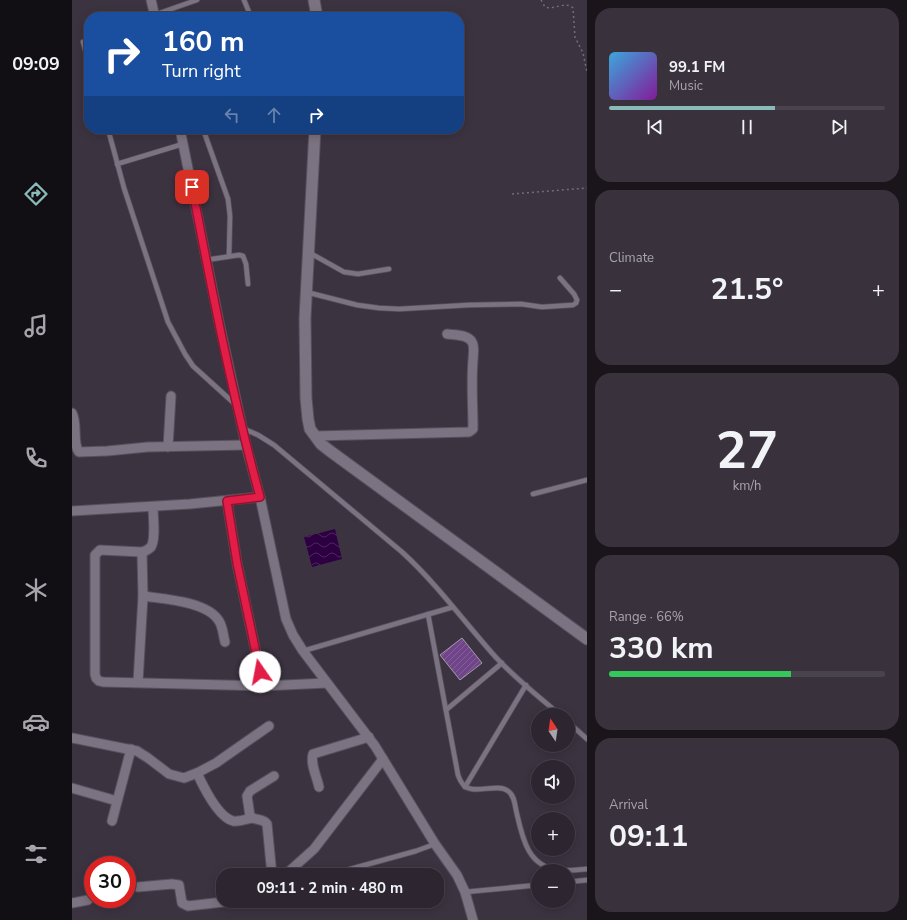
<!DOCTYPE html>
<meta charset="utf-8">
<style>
:root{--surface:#2d2631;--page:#39323d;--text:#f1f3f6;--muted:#a7a5ab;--line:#48434d;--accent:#8bbbb9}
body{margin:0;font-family:"Nunito Sans",sans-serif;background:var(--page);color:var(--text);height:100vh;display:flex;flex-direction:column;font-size:15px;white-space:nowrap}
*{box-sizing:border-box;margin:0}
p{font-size:13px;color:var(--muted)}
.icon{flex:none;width:22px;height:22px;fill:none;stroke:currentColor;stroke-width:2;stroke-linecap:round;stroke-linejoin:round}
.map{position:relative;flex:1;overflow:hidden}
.drawer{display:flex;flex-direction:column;gap:8px;padding:8px;background:#19151b;width:320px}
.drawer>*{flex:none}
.hud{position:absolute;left:12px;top:12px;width:380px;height:122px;border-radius:16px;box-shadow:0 2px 10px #0003,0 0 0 1px var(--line);background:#1a4fa0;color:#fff;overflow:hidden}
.needle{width:26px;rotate:347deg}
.tools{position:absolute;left:459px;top:708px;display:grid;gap:8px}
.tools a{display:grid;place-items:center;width:44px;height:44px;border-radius:50%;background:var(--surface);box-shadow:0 2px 10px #0003,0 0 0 1px var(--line);font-size:20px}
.speed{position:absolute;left:12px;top:856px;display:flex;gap:8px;font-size:20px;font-weight:700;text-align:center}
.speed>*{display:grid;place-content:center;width:52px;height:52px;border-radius:50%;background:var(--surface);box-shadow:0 2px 10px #0003,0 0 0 1px var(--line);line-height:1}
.speed .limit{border:6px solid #d22;background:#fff;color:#111}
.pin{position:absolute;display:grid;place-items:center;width:34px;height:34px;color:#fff;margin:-17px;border-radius:8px;box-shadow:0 2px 6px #0006}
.me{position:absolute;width:44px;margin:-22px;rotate:348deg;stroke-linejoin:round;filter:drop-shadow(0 0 3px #0008)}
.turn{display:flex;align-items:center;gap:14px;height:84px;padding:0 12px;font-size:18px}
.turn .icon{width:52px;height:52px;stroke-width:2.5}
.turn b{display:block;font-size:28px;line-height:34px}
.lanes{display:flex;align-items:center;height:38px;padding:0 12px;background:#0003;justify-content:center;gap:20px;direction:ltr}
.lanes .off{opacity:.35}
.big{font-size:30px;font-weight:700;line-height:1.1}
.drawer .widget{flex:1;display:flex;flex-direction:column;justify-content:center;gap:6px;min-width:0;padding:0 14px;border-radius:16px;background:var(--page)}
.drawer .dial{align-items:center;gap:0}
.dial b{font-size:52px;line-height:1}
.song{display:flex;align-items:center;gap:12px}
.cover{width:48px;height:48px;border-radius:6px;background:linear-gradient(135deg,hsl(200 70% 55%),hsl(290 70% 35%))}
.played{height:4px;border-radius:2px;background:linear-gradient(90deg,var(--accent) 60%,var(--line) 60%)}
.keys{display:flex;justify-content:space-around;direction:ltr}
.heat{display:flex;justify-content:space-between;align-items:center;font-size:22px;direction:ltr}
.charge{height:6px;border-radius:3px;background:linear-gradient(90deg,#34c759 66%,var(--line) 0)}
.trip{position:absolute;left:144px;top:868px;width:228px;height:40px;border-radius:16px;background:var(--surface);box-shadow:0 2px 10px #0003,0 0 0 1px var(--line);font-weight:700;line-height:40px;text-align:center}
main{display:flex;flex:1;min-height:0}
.menu{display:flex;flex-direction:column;width:72px;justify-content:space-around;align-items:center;background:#120f14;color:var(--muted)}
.menu .icon{width:28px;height:28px}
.menu .current{color:var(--accent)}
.menu b{font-size:18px;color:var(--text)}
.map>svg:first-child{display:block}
.water{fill:url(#water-waves)}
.building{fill:url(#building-hatch);stroke:#a49bab}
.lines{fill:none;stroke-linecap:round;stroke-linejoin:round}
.service-casing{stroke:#58515c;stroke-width:6}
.minor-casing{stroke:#58515c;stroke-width:11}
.tertiary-casing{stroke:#58515c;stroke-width:13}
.path{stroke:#746c79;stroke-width:1.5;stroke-dasharray:2 3;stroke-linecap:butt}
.service{stroke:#7c7382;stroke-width:4.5}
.minor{stroke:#7c7382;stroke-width:9}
.tertiary{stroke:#7c7382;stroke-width:11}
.route-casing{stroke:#92132f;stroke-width:10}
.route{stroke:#e11d48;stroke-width:7}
</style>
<main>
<nav class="menu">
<b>09:09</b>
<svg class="icon current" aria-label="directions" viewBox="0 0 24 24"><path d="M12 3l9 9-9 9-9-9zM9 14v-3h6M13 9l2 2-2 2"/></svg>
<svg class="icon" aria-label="music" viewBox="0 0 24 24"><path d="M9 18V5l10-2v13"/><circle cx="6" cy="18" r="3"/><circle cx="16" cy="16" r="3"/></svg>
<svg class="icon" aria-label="phone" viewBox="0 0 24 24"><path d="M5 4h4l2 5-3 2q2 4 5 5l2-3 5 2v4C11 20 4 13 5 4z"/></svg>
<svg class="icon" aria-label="climate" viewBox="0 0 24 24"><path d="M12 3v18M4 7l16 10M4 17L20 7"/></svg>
<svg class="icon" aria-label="car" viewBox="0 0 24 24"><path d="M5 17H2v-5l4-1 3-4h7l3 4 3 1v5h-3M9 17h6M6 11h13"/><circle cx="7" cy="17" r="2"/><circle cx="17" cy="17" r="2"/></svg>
<svg class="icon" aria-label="filters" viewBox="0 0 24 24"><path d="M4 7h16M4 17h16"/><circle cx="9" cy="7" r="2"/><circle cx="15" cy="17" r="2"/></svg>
</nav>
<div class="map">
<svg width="515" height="920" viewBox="0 0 515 920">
<defs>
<pattern id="water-waves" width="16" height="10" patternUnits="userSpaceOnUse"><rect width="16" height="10" fill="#2d0042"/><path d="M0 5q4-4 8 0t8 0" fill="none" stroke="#4c255e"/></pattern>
<pattern id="building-hatch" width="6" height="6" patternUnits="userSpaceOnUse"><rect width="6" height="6" fill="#704489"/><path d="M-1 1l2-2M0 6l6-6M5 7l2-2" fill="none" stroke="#855f9a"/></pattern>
</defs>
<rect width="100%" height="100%" fill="#3c3341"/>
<polygon class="water" points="263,529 270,559 240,567 232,537"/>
<polygon class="building" points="390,638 410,663 388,680 368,655"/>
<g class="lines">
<defs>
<g id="service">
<polyline points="172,0 179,17"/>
<polyline points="82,15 125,0"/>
<polyline points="11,42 17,63"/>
<polyline points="36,129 52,188 96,322 113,354 121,366 164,405"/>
<polyline points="131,129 156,199 158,216 157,256"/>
<polyline points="45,164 111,144"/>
<polyline points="238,253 272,272 286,274 317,269"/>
<polyline points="134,260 167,255 171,256 174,264 176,284"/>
<polyline points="234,292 285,305 307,308 327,309 397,305 449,304 470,307 501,305 504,303 505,300 502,294 488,278"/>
<path d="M170,428l16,7 16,10 128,107c34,31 60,67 90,101 20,23 45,42 68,62"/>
<polyline points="461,494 515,480"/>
<path d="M356,614l30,161c1,2 2,6 4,8 8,14 35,-1 46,8 6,4 7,13 8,19 6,26 11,57 43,60 9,1 19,0 28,-1"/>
<polyline points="231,651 381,607"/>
<polyline points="374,710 430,663"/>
<polyline points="496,722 515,739"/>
<polyline points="393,787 454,685"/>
<polyline points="264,873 344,851 363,844"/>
<polyline points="496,882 515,880"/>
<polyline points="393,892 466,885"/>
</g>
<g id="minor">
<polyline points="79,0 83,17"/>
<polyline points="108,129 147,322 174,445 188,497 214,619 221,635 231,651 303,746 363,844 385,875 393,892 401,920"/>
<path d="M0,413c6,11 0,30 7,39l28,-1 41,-4 98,-2"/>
<path d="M243,436l154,-4 4,-3c0,-23 -2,-46 0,-69 0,-5 2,-13 -1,-18 -4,-8 -18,-7 -25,-8"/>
<polyline points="96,447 99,396"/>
<polyline points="155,501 165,563 191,686"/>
<path d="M81,507c0,10 3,32 -2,40 -3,3 -5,4 -9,5l-42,-2 -5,5v119l1,4 3,3 4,1 160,4 64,-3"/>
<polyline points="0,511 118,504 188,497"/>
<path d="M71,596c20,3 64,5 76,25 4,6 4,14 6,21"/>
<polyline points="66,682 71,596 70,552"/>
<polyline points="0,738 65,751 76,758 97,774 112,778 125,773 144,763 197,726"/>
<path d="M125,773c6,13 21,44 36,48 6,1 13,-2 19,-3"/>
<path d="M247,787c-2,-10 -9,-23 -6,-33l56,-17"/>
<polyline points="0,788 45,801"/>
<polyline points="40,821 59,749"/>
<path d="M200,875l-5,-51c-4,-6 -12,-3 -17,-8l-3,-20 3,-5 24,-15"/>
<polyline points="213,875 242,849 311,759"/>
<polyline points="66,887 100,884 107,885 110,903 116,906 160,901"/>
<polyline points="0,903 16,900"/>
</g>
<g id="tertiary">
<polyline points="242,0 245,17"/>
<polyline points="243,129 233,318 234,398 236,419 238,429 249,444 258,451 515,639"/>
</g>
</defs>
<use href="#service" class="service-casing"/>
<use href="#minor" class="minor-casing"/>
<use href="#tertiary" class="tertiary-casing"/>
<g class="path">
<path d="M469,0l4,7c9,3 21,-6 28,1l2,29 8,16 4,19"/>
<polyline points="440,194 515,188"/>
</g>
<use href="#service" class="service"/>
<use href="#minor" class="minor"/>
<use href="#tertiary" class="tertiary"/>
</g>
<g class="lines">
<defs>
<path id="route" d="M120,187c20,104 40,208 68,310l-33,4 10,62 23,109"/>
</defs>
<use href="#route" class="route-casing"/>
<use href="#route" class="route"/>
</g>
</svg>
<div class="tools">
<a><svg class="needle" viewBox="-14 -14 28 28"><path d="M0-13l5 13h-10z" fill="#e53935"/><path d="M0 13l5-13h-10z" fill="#a7a5ab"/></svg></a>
<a><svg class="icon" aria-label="sound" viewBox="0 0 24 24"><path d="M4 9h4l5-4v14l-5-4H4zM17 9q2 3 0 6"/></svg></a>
<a>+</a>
<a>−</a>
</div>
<div class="speed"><div class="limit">30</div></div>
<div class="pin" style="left:120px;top:187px;background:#d93025"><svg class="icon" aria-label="arrive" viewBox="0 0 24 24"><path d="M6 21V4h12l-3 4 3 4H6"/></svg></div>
<svg class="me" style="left:188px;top:672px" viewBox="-20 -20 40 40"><circle r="19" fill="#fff"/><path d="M0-13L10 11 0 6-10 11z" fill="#e11d48"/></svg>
<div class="trip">09:11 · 2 min · 480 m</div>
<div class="hud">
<div class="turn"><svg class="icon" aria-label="right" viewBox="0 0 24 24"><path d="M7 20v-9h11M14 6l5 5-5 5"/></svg><div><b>160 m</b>Turn right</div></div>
<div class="lanes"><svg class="icon off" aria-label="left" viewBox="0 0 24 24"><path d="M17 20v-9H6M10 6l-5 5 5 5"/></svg><svg class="icon off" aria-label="ahead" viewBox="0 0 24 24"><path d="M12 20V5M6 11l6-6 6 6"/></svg><svg class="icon" aria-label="right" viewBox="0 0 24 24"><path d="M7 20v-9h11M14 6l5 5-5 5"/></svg></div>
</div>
</div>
<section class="drawer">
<div class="widget">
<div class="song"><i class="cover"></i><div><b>99.1 FM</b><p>Music</p></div></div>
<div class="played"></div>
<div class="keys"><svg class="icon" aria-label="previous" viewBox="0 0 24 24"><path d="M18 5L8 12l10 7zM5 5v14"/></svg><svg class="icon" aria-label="pause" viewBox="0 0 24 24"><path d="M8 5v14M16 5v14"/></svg><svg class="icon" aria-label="next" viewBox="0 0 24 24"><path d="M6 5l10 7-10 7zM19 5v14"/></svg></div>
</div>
<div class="widget"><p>Climate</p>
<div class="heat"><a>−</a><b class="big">21.5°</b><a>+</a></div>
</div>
<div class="widget dial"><b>27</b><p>km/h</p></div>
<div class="widget"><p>Range · 66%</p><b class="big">330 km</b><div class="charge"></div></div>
<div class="widget"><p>Arrival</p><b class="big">09:11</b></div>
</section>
</main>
